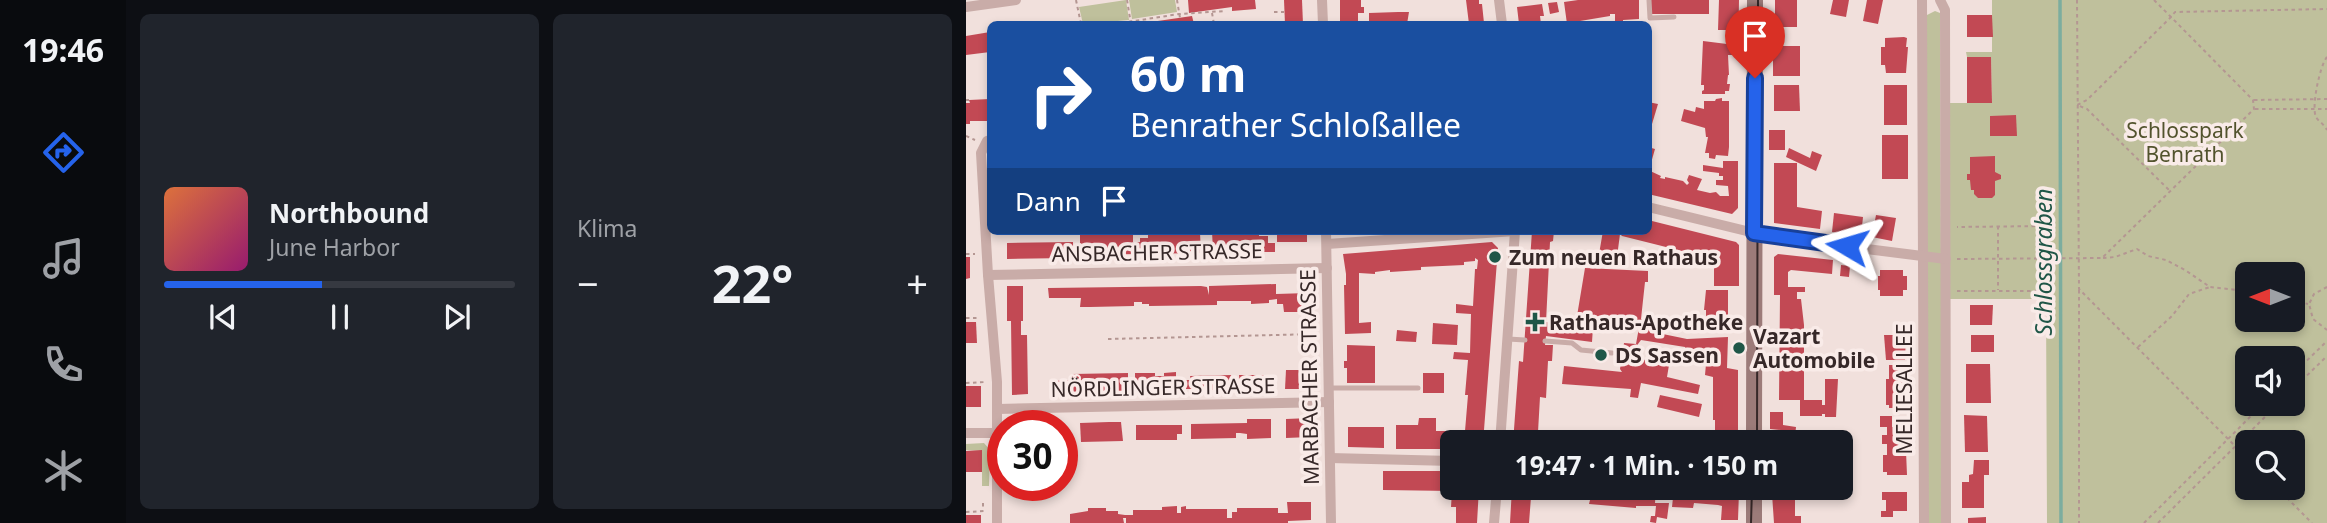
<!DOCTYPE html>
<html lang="de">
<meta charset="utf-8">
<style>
:root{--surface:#171b24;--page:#20242c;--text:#f1f3f6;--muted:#9ea1a6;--line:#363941;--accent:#2563eb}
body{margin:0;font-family:"Noto Sans",sans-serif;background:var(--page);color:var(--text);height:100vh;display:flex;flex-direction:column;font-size:26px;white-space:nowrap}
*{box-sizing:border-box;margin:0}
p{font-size:23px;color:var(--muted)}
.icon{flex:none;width:38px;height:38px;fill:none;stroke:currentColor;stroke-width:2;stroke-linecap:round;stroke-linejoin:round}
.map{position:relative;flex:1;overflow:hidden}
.panel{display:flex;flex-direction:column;gap:14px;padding:14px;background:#0d0f14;width:840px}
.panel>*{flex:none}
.hud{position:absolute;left:21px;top:21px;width:665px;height:214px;border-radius:10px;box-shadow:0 4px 10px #0003;background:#1a4fa0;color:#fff;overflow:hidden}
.needle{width:46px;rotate:270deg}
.fabs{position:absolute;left:1269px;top:262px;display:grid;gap:14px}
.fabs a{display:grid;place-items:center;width:70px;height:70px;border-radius:10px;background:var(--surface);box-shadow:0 4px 10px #0003;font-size:35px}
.speed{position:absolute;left:21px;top:410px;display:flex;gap:14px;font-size:35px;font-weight:700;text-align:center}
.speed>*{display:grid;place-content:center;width:91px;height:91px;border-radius:50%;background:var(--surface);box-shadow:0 4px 10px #0003;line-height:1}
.speed .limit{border:10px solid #d22;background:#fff;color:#111}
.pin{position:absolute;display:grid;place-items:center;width:60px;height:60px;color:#fff;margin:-72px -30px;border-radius:50% 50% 50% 0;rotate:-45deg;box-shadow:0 0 7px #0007}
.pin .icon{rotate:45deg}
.me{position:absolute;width:77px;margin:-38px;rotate:277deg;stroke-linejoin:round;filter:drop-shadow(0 0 5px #0008)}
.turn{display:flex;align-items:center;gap:24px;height:147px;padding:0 28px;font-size:32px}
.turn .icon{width:91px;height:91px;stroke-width:2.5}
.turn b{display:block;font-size:49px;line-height:60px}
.then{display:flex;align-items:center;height:66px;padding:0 28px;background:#0003;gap:14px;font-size:26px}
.big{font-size:52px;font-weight:700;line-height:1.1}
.panel .card{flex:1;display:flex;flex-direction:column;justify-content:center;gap:10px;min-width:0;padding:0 24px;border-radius:10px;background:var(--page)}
.song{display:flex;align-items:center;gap:21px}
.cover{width:84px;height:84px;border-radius:10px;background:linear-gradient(135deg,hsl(20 70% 55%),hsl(320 70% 35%))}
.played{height:7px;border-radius:4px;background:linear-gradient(90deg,var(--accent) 45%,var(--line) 45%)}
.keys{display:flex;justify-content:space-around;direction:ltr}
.heat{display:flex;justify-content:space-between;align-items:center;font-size:38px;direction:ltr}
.panel .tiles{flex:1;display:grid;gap:14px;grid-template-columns:repeat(2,1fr)}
.trip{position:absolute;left:474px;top:430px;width:413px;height:70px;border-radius:10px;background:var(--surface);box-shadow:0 4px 10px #0003;font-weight:700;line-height:70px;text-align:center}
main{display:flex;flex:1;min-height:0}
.tabs{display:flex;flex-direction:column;width:126px;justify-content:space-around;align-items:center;background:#090b0e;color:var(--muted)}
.tabs .icon{width:49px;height:49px}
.tabs .current{color:var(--accent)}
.tabs b{font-size:32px;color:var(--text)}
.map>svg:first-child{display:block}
.green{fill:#bfc09c;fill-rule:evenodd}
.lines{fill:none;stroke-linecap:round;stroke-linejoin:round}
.stream{stroke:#7cad9f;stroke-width:3.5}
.building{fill:#c24954}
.path{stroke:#b49692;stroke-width:2;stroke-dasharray:3.5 3.5;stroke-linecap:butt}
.lane{stroke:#c9aca8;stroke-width:5}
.street{stroke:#c9aca8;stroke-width:10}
.secondary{stroke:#9c7b79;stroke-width:16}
.tram{stroke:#362828;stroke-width:2}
.route-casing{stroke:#184099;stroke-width:18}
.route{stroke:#2563eb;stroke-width:12}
.poi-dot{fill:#1f5647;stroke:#f9ebe8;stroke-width:2.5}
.labels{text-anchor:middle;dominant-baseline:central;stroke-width:7;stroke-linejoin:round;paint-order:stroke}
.park-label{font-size:21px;fill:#52532d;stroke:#f9ebe8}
.street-label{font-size:21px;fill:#362828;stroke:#f9ebe8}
.poi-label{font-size:21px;font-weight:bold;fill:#362828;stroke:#f9ebe8;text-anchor:start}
.water-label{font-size:23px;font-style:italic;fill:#1f5647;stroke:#f9ebe8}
</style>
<main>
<nav class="tabs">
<b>19:46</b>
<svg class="icon current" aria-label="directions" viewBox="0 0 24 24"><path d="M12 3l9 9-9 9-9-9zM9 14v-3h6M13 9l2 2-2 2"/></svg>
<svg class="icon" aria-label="music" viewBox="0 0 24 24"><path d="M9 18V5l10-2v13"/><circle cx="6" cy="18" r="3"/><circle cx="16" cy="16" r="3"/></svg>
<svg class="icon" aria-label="phone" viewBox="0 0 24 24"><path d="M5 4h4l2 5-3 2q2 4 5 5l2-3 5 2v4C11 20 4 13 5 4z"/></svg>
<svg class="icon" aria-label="climate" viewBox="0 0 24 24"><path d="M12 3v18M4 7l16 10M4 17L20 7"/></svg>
</nav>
<section class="panel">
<div class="tiles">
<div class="card">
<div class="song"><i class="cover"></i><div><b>Northbound</b><p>June Harbor</p></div></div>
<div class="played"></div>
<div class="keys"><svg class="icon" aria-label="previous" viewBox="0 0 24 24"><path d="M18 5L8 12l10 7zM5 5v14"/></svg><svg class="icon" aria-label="pause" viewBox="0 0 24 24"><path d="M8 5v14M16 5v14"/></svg><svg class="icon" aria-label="next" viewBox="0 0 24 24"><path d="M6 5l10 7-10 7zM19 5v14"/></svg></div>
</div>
<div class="card"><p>Klima</p>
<div class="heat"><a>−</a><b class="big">22°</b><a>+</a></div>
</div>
</div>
</section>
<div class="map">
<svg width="1361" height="523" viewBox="0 0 1361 523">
<rect width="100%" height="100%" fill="#f1e0dc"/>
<g class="green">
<polygon points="160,0 163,20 117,24 113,7"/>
<polygon points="163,0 209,0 211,12 166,19"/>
<path d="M1026,0h335v523h-280l-1,-224h-98l-1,-196h45l-1,-46h-24l-1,-5h26zM1281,275h45v45h-45zM1281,359h45v45h-45zM1281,443h45v45h-45z"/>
<polygon points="969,11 974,13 976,523 960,523 961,15"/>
<polygon points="18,443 24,450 23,486 16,486 16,451 0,450 0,444"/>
</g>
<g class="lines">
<polyline class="stream" points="1094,0 1095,523"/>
</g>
<g class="building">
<polygon points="222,0 289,0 290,9 266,11 266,7 223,13"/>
<polygon points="318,0 336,0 337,24 319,24"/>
<polygon points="374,0 395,0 395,7 398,7 398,13 392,13 392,24 374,24"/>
<polygon points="500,0 513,0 513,4 516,4 518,23 503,24"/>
<polygon points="612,0 673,0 673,19 657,20 657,24 649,24 649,14 644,14 644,16 614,21 615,23 601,24 598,2"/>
<rect x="685" y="0" width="58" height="14"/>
<polygon points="753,0 773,0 772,55 762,55 763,75 762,75 761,84 764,84 763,91 759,91 759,94 736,94 736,91 738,90 738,85 735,85 737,41 761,44 761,30 752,30"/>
<rect x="809" y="0" width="22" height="27"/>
<polygon points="867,0 883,0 880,17 864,14"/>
<polygon points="901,0 917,0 912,24 897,21"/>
<polygon points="591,2 593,12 584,14 582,3"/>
<polygon points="576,4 578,16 574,16 575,24 553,24 551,7"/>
<polygon points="432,12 443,12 441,24 429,24 430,21 403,22 403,13"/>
<polygon points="1001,15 1026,15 1027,37 1001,37"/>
<polygon points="226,16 228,24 179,24 178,23"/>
<polygon points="24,32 24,52 0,55 0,36"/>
<polygon points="938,37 941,38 940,47 942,47 940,73 920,73 919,65 915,65 915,47 919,47 919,38"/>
<rect x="807" y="46" width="27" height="30"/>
<polygon points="1001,57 1025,57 1026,103 1001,103"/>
<polygon points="808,85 833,85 834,111 808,111"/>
<rect x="918" y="85" width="23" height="40"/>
<polygon points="756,98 756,101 763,101 763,147 762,156 750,155 749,159 743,158 743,153 739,153 742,137 740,137 739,128 715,121 718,109 729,112 730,107 738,109 738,101 749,101 750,99"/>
<polygon points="24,99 24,121 4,121 4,124 0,124 0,103 4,103 3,100"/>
<polygon points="682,102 692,104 683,134 682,134"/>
<polygon points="1050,115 1051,136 1024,136 1024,116"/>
<rect x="803" y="130" width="16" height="20"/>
<rect x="916" y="135" width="26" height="44"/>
<polygon points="682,147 689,149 685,163 682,163"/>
<polygon points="823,148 844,158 846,151 856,155 850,171 820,157"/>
<polygon points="1029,156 1029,172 1035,175 1035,179 1029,181 1029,195 1026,198 1012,198 1008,194 1008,190 1005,190 1004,180 1001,180 1001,174 1004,174 1004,157"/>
<polygon points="757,161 772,161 772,208 766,214 682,194 682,170 695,176 694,178 699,179 699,177 717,181 721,185 723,183 721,180 723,175 736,179 731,190 744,193 750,192 754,196 763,196 762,186 750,185 750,180 757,180 757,176 753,176 753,173 737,171 737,165 757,168"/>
<polygon points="808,163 831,163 831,207 856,211 854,229 808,223"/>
<polygon points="868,213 897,217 895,236 866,232"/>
<polygon points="910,215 930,218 926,241 906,237"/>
<polygon points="682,220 770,242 773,245 773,286 748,286 748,259 656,236 654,234 651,257 633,254 637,231 682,231"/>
<polygon points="132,231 149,231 149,234 167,235 167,242 174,242 174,238 182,238 182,234 191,234 191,231 199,231 199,234 234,233 235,253 109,255 109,244 114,244 114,235 132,235"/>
<polygon points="246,231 258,231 258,233 293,232 293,236 302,236 302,243 309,243 309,252 247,252"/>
<polygon points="317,231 341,231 341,242 311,242 311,233 317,233"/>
<polygon points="566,231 588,231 587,241 584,242 580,322 591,323 591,328 612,329 612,326 627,327 626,342 580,336 579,345 587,345 586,361 582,361 580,398 574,397 572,432 636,437 635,443 547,443 553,361 557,362"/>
<polygon points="107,242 107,252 102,253 102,258 41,259 41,243"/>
<polygon points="526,242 532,248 517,443 486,443 486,449 430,449 430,425 452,425 453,418 470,418 470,431 499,431 502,395 499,395 502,360 487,359 488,352 504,353 505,314 490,313 490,304 507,306 509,269 511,269 512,260 509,258 509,261 498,262 498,265 455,267 455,270 424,272 424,270 409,272 409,274 393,273 393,323 405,322 405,333 379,334 378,285 380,285 380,274 377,254"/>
<polygon points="812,254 867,260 866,274 825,270 822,272 822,287 839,287 839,292 831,292 831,299 835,299 838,325 838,400 856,400 856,405 859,405 859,379 872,379 870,417 859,417 859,414 856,414 856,416 834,416 834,400 813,400 814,295 808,295 808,257"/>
<polygon points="0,257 4,257 4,278 0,279"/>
<polygon points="875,265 884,266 883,277 874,276"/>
<polygon points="619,268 682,271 682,282 679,282 675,319 688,320 687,332 721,339 762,337 761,368 772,370 772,443 749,442 749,420 747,420 747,377 739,375 741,353 719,349 719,347 675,340 672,344 670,358 703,365 701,377 734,385 732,394 675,383 672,398 664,397 665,389 596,384 598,366 656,372 654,369 658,343 670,344 674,322 611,316"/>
<polygon points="914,270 937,270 937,276 941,276 941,290 937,290 937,296 914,296 914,290 912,290 912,276 914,276"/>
<polygon points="310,284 310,294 342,293 342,312 318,312 317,304 311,304 311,299 303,300 303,303 285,304 285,301 251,301 251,305 183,306 183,304 176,304 176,302 168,302 168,306 124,307 114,307 115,298 83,298 82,288 235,286 241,287 243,295 243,286"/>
<polygon points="41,286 57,286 57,321 55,321 55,335 61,335 62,394 46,395 45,321 41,321"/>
<polygon points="740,290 762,290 762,324 740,324 740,310 738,310"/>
<polygon points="1004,305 1027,305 1026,325 1004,325"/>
<polygon points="0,322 10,322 11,343 0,343"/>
<polygon points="467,323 492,325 491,345 466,344"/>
<polygon points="431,330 451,332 450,342 430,341"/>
<polygon points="918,335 940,335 939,360 920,360"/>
<rect x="1005" y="335" width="23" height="17"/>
<polygon points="381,345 409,346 409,383 381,383 381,368 378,368 378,361 381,361"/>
<polygon points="1000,364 1024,364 1025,403 1000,403"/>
<polygon points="923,365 934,365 934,374 939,373 941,376 941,405 935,405 935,408 923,408 923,405 920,405 920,379 923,379"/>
<polygon points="320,370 342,370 343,389 319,389"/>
<polygon points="210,372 210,391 169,392 169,373 189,373 189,376 198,376 198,373"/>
<polygon points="162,373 162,392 106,392 106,374"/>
<rect x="457" y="373" width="21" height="20"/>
<polygon points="265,375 266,379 271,379 271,389 225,391 225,389 220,389 220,380 225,380 224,376"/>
<polygon points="273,375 304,375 305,389 281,390 281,387 274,387"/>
<polygon points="103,380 104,391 88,391 88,381"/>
<rect x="0" y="386" width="15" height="21"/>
<polygon points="694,395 736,404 733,417 691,407"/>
<polygon points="804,412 817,412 817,425 830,427 829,437 815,434 815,430 804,429"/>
<polygon points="998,415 1021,416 1022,452 999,452"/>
<polygon points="914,416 926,416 926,427 933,427 933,424 941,424 941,427 939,427 941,475 921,475 921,472 917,472 917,455 921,455 921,444 916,444 916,435 921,435 921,427 914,427"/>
<polygon points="344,418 344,437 320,438 320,419"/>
<polygon points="281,419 305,419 305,438 281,439 281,434 274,433 270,433 270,438 225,439 225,424 281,423"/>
<polygon points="143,422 155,422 157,441 115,442 114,423"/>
<polygon points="170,425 216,425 216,434 211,434 211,440 170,440"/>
<polygon points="382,427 418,427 418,448 382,447"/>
<polygon points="676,437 693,438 693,443 675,443"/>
<polygon points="16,450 16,472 0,472 0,451"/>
<polygon points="1008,460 1023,460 1023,475 1018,475 1018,508 996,508 996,482 1003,482 1003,475 1007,474"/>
<polygon points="417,471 486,471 486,488 513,488 511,523 490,523 490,507 485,507 486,491 417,490"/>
<polygon points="546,488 690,488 689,503 703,503 701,519 691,517 690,523 684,522 685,516 689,516 690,506 670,506 670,508 623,504 624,500 565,497 563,523 544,523"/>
<polygon points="708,488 773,492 772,520 755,520 756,506 752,505 728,503 727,508 706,507"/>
<polygon points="811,488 832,488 832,492 829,492 829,516 835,516 835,523 808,523 806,494 811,494"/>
<polygon points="916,492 941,492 941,511 927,511 927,517 915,517 915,511 920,511 920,500 916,500"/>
<polygon points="321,502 345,502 345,520 322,521 322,523 160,523 160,518 157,518 158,523 104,523 104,514 122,511 122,508 140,508 140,511 152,511 152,514 159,515 167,515 167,510 196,510 196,507 211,506 211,513 215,513 215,507 220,506 220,509 261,509 261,518 266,518 266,512 271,512 271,508 312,508 312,513 322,513"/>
<rect x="0" y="515" width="15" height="8"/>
<polygon points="1020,517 1020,523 1002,523 1002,518"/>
</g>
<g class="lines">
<g class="path">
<polyline points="110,0 115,24"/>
<polyline points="161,0 165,24"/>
<polyline points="211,0 214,18"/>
<polyline points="1111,0 1113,289 1281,458"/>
<polyline points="1188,0 1205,17 1209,12 1361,9"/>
<polyline points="308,12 318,12"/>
<polyline points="246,13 248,24"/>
<polyline points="149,24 213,14 259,11"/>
<path d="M1361,57c-7,8 -16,50 -11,60 3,5 8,7 11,13"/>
<polyline points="0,100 3,100"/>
<polyline points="1288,100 1361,99"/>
<polyline points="1289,109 1361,109"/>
<polyline points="0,136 9,140"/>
<polyline points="1032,226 1032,290"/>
<polyline points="0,254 9,254"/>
<polyline points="1137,258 1149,257 1171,249 1182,256 1200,260 1219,270 1244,287 1281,291"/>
<polyline points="991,259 1136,258 1288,109 1287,100 1205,17 1121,100 1111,105 1121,109 1204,191"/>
<polyline points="1361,287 1348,294 1343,304 1347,319 1361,330"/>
<polyline points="1113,290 1113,523"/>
<polyline points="991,291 1078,291 1078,226 991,227"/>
<polyline points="1326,300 1342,304"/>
<polyline points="0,318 14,318"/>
<polyline points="142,339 350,334"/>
<polyline points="1172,347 1206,316 1223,294 1244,287"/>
<polyline points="1326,375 1361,341"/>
<polyline points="0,383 20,382"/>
<polyline points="1326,390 1361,356"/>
<polyline points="1311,488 1346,523"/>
<polyline points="17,503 17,510"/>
<polyline points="0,512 19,511"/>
<polyline points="1178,523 1297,404"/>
<polyline points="1192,523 1312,404"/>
</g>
<g class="lane">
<polyline points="683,0 684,18 708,17"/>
<polyline points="542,339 559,340"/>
<polyline points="579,341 606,343 615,350 646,353"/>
<polyline points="363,388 452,388"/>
</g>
<g class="street">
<polyline points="356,0 357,24"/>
<polyline points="533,0 536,24"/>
<polyline points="956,0 958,523"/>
<polyline points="974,0 979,10 980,523"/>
<polyline points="0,7 50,0"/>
<polyline points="24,140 21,141 15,153 22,275 31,382 31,523"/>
<polyline points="682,207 805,237 980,259"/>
<polyline points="360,231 365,523"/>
<polyline points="361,244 549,231"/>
<polyline points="22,275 361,268"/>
<polyline points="32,409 363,402"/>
<polyline points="0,433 32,433"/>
<polyline points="534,443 549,231"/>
<polyline points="364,458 486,461"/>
<polyline points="528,523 531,488"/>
</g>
<g class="secondary">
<polyline points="788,443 789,0"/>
<polyline points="788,523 788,488"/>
</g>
<g class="tram">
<polyline points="791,443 792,0"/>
<polyline points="785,523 786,488"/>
</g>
</g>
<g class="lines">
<defs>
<polyline id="route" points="789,78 788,233 881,246"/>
</defs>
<use href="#route" class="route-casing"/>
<use href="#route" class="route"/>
</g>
<g class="poi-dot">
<circle cx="529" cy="257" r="7"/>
<path d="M565.5 311.5h7v7h7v7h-7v7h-7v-7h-7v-7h7z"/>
<circle cx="773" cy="348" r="7"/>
<circle cx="635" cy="355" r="7"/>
</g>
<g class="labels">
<g class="park-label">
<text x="1219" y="130">Schlosspark<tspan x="1219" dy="24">Benrath</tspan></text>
</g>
<g class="street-label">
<text transform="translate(191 252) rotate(-1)">ANSBACHER STRASSE</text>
<text transform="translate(343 377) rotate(-91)">MARBACHER STRASSE</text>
<text transform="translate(197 387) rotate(-1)">NÖRDLINGER STRASSE</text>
<text transform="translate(938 389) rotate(-90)">MELIESALLEE</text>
</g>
<g class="poi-label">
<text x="543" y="257">Zum neuen Rathaus</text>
<text x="583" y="322">Rathaus-Apotheke</text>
<text x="787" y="336">Vazart<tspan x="787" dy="24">Automobile</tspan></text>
<text x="649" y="355">DS Sassen</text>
</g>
<g class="water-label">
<text transform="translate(1077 262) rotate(-90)">Schlossgraben</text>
</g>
</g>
</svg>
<div class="fabs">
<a><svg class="needle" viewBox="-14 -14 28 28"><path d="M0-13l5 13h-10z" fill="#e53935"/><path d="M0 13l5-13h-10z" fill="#9ea1a6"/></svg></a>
<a><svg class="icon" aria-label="sound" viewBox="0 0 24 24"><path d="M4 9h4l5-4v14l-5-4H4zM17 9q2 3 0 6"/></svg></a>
<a><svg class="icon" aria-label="search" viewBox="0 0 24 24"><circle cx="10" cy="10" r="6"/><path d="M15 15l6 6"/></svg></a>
</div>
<div class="speed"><div class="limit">30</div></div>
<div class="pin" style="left:789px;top:78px;background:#d93025"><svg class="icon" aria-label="arrive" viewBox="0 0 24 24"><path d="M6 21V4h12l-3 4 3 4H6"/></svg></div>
<svg class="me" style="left:881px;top:246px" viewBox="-20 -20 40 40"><path d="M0-17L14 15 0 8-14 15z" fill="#2563eb" stroke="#fff" stroke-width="4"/></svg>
<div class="trip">19:47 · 1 Min. · 150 m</div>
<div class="hud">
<div class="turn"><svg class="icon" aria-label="right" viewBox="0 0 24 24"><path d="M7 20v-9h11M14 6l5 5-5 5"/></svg><div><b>60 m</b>Benrather Schloßallee</div></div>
<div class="then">Dann<svg class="icon" aria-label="arrive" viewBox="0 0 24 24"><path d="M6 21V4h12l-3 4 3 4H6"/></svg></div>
</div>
</div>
</main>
